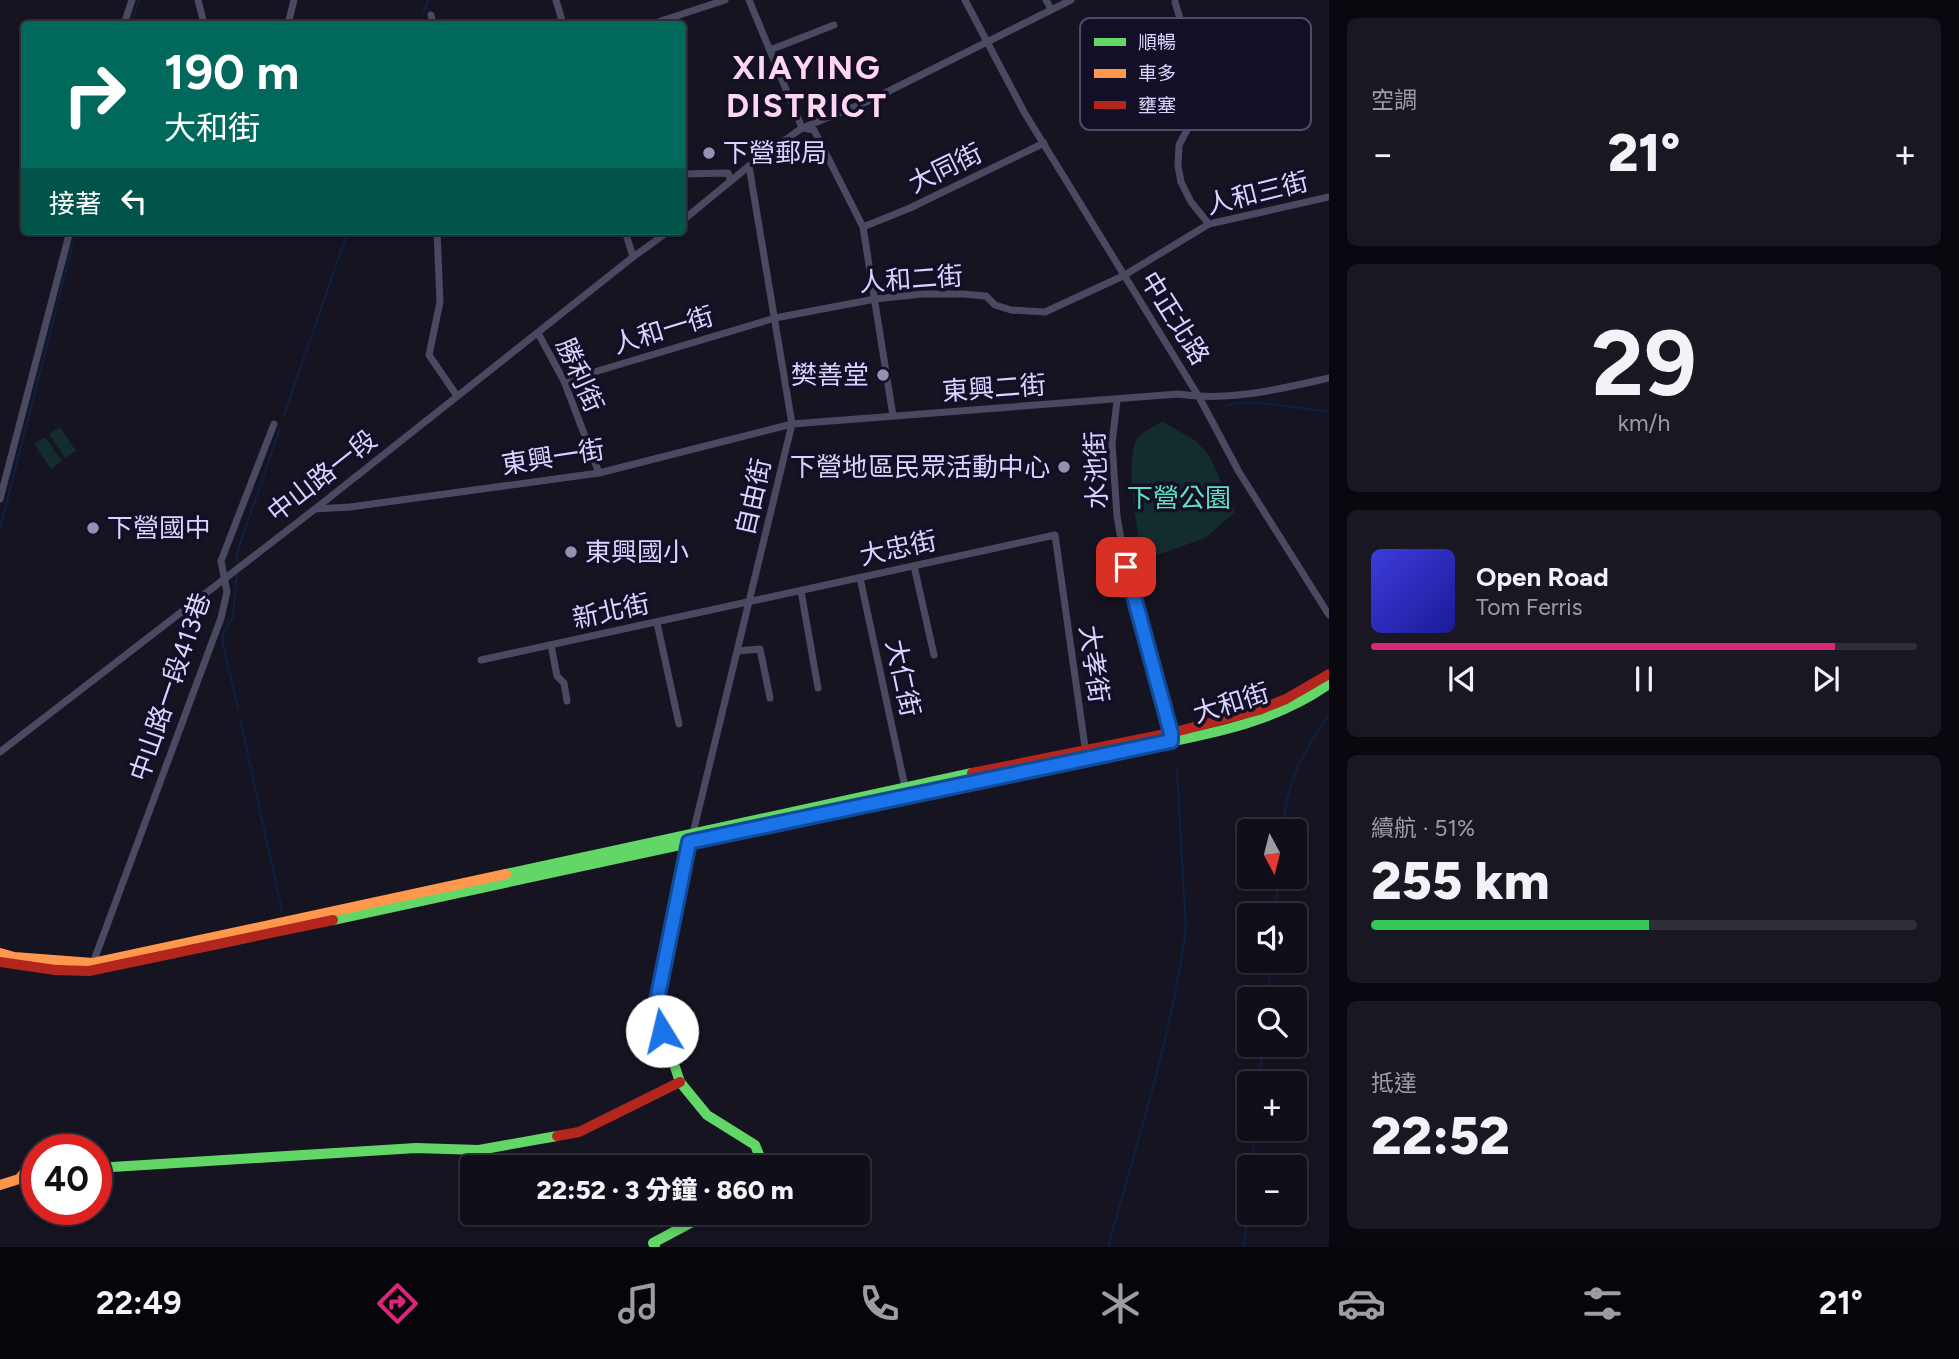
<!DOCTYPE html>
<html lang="zh-TW">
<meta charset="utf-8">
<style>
:root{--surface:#100f19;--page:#191822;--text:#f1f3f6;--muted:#9c9ca2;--line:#302f38;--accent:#db2777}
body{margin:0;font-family:Figtree,"Noto Sans TC",sans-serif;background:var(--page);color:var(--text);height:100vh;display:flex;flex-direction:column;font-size:26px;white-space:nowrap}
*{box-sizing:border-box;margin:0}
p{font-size:23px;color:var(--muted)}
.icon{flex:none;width:38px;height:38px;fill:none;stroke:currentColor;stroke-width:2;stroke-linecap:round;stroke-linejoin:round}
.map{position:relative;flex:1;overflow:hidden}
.sheet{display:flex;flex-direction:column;gap:18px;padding:18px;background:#09080e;width:630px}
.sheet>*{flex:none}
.hud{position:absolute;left:21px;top:21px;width:665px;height:214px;border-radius:7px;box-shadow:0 4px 10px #0003,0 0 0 2px var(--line);background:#00695c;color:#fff;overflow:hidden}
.needle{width:46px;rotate:173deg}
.buttons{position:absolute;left:1237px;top:819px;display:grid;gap:14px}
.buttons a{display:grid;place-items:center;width:70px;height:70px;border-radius:7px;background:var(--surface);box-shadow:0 4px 10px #0003,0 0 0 2px var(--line);font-size:35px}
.speed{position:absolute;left:21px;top:1134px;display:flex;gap:14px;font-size:35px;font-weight:700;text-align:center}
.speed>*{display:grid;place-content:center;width:91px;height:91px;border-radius:50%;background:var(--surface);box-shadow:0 4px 10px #0003,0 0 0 2px var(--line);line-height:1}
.speed .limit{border:10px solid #d22;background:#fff;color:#111}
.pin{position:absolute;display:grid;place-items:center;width:60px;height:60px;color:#fff;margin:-30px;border-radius:14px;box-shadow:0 4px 10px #0006}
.me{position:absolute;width:77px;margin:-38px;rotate:351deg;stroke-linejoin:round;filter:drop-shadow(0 0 5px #0008)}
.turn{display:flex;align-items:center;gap:24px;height:147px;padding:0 28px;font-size:32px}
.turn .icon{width:91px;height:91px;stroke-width:2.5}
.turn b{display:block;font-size:49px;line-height:60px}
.then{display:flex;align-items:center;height:66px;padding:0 28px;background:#0003;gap:14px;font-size:26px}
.big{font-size:52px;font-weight:800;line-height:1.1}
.sheet .tile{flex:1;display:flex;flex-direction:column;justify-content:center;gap:10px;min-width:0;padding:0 24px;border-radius:10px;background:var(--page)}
.sheet .dial{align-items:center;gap:0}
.dial b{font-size:91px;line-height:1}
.song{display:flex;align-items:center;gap:21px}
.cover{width:84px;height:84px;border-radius:10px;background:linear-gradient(135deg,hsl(240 70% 55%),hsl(240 70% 35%))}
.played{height:7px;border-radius:4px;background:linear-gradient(90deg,var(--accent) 85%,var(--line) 85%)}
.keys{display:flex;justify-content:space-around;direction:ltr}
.heat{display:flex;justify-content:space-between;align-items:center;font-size:38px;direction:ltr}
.charge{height:10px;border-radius:5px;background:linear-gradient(90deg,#34c759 51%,var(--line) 0)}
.trip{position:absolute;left:460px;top:1155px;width:410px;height:70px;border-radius:7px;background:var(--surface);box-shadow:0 4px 10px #0003,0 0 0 2px var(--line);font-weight:800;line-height:70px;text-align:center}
.menu{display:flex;height:112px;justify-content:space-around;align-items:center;background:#06060a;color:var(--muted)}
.menu .icon{width:49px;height:49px}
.menu .active{color:var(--accent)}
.menu b{font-size:32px;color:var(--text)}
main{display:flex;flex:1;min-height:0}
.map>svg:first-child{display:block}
.green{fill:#132c2d}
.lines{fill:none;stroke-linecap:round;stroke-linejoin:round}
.stream{stroke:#0d2144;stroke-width:2}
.street{stroke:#4a4962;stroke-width:7}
.fast{stroke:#63d668;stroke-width:10}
.slow{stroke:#ff974d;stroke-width:10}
.jam{stroke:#b3261e;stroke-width:10}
.route-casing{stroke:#114b97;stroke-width:18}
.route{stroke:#1a73e8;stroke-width:12}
.poi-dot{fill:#9591b1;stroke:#130f26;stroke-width:2.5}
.labels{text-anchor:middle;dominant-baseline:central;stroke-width:7;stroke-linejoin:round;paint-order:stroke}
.poi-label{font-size:26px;fill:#d9d4ff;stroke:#130f26;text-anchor:start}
.street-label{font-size:26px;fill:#d9d4ff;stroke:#130f26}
.park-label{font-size:26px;fill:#5fe0c0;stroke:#130f26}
.district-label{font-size:33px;font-weight:bold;letter-spacing:2px;fill:#ffd6f0;stroke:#130f26}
.key{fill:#130f26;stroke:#4e4a67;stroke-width:2}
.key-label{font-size:19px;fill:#d9d4ff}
</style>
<main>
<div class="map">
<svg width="1329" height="1247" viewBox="0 0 1329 1247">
<rect width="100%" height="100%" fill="#161421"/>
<g class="green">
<path d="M1163,422l33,19 13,14 26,57 -30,26 -59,21 2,-8 -7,1c-4,-26 -16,-88 -5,-111 5,-9 17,-15 27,-19z"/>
<polygon points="60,427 76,451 65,458 49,434"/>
<polygon points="45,437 62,461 51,469 34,444"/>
</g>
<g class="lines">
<g class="stream">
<polyline points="131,24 139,0"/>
<polyline points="419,24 428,0"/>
<path d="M1227,406c16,-9 81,3 102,6"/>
<polyline points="284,415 348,231"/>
<polyline points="0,529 76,231"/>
<polyline points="237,561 237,553 280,428"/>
<polyline points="237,574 233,617 223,635 223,645 238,708"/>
<polyline points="240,719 282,911"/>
<path d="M1283,831c2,-47 19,-78 46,-116"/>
<polyline points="1275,915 1279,877"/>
<polyline points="1267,999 1271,961"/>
<polyline points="1259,1083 1263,1045"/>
<polyline points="1251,1167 1255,1129"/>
<path d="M1108,1247c29,-105 63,-209 78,-317l-9,-160"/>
<polyline points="1244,1247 1250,1187"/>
</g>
<g class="street">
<polyline points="198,0 204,24"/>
<polyline points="556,0 563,24"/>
<polyline points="749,0 802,128"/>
<polyline points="965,0 1024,112 1199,397 1239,472 1329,615"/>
<polyline points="1046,0 1051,9"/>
<polyline points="1175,2 1201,87 1187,130 1179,145 1178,166 1181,182 1191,202 1209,224"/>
<polyline points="431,15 433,24"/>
<polyline points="124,24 132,0"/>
<polyline points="288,24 294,0"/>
<polyline points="652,24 725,0"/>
<polyline points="770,50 834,25"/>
<polyline points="803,128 814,130 863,227 893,416"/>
<polyline points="682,174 728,173 731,180"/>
<polyline points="682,221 749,166 802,128 871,100 1071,0"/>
<polyline points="863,227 910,208 1044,143"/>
<polyline points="437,231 440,302 429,355 457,396"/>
<polyline points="625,231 633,257"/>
<polyline points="538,333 564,381 599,473"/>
<polyline points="564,381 775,318 875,299 922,294 963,294 986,296 995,305 1011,310 1045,312 1123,276 1209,224 1329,197"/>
<polyline points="1117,401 1112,443 1117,516 1125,563 1171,737"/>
<polyline points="0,499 70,231"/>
<path d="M315,509l35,-2 249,-34 193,-49 386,-30c51,8 102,-5 151,-16"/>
<polyline points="914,566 934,655"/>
<polyline points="860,578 905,787"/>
<polyline points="801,591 818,688"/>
<polyline points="657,623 679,724"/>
<polyline points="551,645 557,676 564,683 567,701"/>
<polyline points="738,651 760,649 770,698"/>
<polyline points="481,660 1055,535 1086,754"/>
<polyline points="0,752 315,509 633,257 669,231"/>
<polyline points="693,833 792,424 749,166"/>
<polyline points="93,963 221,618 227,592 221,561 274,424"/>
</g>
<g class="fast">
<path d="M1154,745c61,-12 123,-24 175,-61"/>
<polyline points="691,837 662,968 657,1013 680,1082 707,1115 755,1145 764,1167"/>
<polyline points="506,874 972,773"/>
<polyline points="333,920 708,839"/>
<polyline points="96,1168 416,1148 479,1150 557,1136"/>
<polyline points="655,1247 653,1243 709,1213"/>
</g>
<g class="slow">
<polyline points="0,953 14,957 93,963 506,874"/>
<polyline points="0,1185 19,1179 25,1172 37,1172"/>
</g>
<g class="jam">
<polyline points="972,773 1171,733 1259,710 1286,699 1329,674"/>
<polyline points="708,839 1154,745"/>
<polyline points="0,962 55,970 89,971 333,920"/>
<polyline points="557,1136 579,1132 680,1082"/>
</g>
</g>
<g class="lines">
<defs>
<polyline id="route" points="662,1031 657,1013 657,1000 689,842 1171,741 1171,733 1126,567"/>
</defs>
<use href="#route" class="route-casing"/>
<use href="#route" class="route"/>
</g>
<g class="poi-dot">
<circle cx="709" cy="153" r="7"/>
<circle cx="883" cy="375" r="7"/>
<circle cx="1064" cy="467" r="7"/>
<circle cx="93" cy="528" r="7"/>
<circle cx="571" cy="552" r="7"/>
</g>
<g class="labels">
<g class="poi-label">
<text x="723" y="153">下營郵局</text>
<text x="869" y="375" text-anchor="end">樊善堂</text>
<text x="1050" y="467" text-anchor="end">下營地區民眾活動中心</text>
<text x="107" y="528">下營國中</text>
<text x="585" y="552">東興國小</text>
</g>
<g class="street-label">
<text transform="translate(945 168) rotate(-26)">大同街</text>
<text transform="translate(1257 193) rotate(-14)">人和三街</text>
<text transform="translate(911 279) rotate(-4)">人和二街</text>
<text transform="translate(1175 318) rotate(58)">中正北路</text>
<text transform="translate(663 330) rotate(-17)">人和一街</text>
<text transform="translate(580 375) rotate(66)">勝利街</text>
<text transform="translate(994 388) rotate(-4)">東興二街</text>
<text transform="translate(553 457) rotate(-9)">東興一街</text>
<text transform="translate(1096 470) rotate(-92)">水池街</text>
<text transform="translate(322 476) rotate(-38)">中山路一段</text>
<text transform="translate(753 497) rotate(-77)">自由街</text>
<text transform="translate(898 548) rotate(-12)">大忠街</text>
<text transform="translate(611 611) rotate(-12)">新北街</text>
<text transform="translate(1094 664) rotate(82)">大孝街</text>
<text transform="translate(903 678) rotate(78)">大仁街</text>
<text transform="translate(170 687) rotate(-71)">中山路一段413巷</text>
<text transform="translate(1231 703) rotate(-17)">大和街</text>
</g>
<g class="park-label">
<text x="1179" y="498">下營公園</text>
</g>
<g class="district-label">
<text x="807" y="67">XIAYING<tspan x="807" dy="38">DISTRICT</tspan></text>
</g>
</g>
<rect x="1080" y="18" width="231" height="112" rx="10" class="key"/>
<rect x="1094" y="38" width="32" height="8" fill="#63d668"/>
<rect x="1094" y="69" width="32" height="9" fill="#ff974d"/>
<rect x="1094" y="101" width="32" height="8" fill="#b3261e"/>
<g class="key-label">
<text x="1138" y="49">順暢</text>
<text x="1138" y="80">車多</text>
<text x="1138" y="112">壅塞</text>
</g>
</svg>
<div class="buttons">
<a><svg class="needle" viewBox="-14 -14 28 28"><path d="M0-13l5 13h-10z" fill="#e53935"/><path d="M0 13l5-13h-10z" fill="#9c9ca2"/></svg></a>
<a><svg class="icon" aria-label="sound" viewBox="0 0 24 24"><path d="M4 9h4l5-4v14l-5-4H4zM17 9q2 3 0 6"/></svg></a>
<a><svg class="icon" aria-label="search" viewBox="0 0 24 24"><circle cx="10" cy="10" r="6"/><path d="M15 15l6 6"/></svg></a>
<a>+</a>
<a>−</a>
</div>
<div class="speed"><div class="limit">40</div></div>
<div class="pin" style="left:1126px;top:567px;background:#d93025"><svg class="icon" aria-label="arrive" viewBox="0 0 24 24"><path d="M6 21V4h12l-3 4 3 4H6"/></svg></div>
<svg class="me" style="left:662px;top:1031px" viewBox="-20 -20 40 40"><circle r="19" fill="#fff"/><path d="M0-13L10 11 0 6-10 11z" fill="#1a73e8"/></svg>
<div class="trip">22:52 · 3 分鐘 · 860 m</div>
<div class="hud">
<div class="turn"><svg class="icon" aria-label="right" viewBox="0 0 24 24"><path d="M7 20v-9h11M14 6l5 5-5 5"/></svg><div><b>190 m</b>大和街</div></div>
<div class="then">接著<svg class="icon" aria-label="left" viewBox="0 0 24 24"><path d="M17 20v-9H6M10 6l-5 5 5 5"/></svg></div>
</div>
</div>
<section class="sheet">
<div class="tile"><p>空調</p>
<div class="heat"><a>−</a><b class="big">21°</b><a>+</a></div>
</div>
<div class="tile dial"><b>29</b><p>km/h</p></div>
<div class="tile">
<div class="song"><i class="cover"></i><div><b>Open Road</b><p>Tom Ferris</p></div></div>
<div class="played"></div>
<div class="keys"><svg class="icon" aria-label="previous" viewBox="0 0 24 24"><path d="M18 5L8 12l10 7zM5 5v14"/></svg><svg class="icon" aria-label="pause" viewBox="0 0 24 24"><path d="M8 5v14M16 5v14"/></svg><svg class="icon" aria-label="next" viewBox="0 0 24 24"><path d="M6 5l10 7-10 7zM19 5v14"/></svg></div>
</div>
<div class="tile"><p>續航 · 51%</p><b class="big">255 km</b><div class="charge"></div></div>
<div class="tile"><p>抵達</p><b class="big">22:52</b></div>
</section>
</main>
<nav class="menu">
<b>22:49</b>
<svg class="icon active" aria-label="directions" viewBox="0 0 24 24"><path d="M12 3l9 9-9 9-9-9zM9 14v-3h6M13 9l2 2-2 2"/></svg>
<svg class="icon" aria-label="music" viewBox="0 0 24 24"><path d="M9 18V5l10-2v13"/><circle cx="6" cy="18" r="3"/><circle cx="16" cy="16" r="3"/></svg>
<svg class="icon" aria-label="phone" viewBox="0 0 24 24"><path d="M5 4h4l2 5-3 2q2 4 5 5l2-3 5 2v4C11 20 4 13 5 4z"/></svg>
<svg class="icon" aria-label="climate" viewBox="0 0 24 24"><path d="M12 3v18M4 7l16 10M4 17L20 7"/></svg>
<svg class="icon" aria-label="car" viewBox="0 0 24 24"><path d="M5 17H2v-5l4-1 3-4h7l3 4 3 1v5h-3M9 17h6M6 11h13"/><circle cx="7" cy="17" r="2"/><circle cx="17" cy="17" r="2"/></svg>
<svg class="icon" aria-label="filters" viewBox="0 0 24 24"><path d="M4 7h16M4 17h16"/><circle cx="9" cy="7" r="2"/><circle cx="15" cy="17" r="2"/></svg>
<b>21°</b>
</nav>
